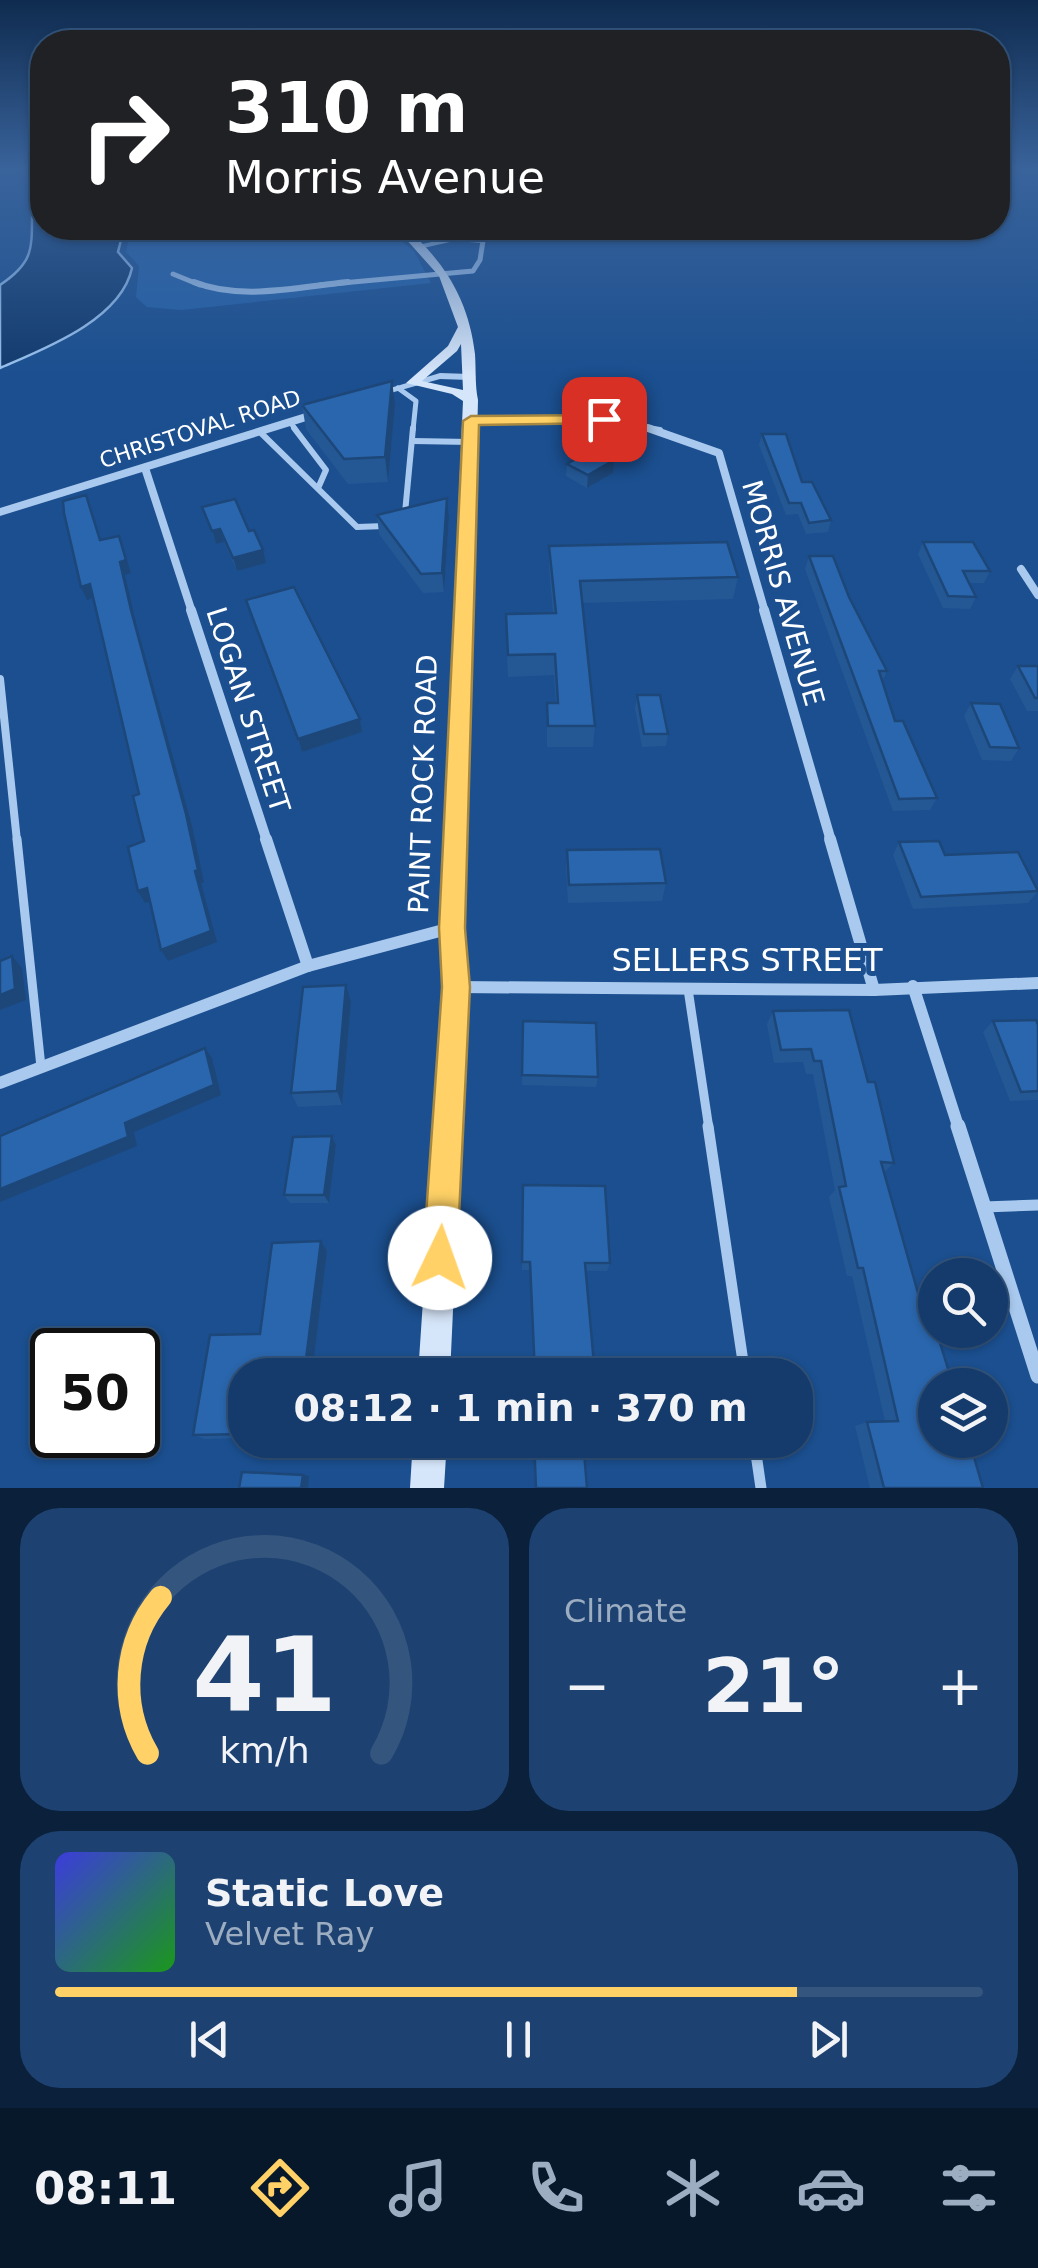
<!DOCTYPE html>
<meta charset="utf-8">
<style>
:root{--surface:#143b6b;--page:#1d4271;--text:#f1f3f6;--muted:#9dadc1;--line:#33557e;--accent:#ffd166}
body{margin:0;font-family:"DejaVu Sans",sans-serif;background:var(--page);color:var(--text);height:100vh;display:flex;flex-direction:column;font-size:38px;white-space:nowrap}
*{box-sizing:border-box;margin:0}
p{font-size:32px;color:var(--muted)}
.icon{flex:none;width:55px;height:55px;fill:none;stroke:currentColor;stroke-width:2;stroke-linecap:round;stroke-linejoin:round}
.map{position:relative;height:1488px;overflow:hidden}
.sheet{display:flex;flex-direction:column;gap:20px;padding:20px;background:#0b203b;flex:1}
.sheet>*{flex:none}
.banner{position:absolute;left:30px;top:30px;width:980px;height:210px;border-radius:40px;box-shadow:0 2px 8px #0004,0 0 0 2px var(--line);background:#202124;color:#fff;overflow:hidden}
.tools{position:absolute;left:918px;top:1258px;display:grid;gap:20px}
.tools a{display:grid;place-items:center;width:90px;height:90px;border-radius:50%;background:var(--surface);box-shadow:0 2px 8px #0004,0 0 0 2px var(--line);font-size:50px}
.speed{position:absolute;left:30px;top:1328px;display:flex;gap:20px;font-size:50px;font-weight:700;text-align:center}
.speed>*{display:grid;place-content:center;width:130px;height:130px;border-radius:50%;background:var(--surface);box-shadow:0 2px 8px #0004,0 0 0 2px var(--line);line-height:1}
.speed .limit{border:5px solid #111;border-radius:15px;background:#fff;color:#111}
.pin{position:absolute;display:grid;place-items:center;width:85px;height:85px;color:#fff;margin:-42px;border-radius:20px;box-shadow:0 5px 15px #0006}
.me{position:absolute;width:110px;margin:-55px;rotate:3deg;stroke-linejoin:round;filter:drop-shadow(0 0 8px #0008)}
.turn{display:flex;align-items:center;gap:35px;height:210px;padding:0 30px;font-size:45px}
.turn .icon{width:130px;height:130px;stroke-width:2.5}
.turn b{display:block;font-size:70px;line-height:85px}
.big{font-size:75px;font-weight:800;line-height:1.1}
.sheet .tile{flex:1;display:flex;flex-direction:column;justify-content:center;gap:15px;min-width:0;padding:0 35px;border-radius:40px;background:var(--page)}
.sheet .dial{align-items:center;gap:0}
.dial svg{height:260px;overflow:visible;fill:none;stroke:var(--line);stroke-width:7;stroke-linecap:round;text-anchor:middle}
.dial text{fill:var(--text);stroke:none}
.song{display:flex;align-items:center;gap:30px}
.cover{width:120px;height:120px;border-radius:15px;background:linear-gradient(135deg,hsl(240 70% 55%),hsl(120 70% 35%))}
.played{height:10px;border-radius:5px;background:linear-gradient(90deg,var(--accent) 80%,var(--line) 80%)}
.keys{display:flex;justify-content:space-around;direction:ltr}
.heat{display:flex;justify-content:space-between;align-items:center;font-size:55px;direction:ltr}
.sheet .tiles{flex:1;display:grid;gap:20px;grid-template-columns:1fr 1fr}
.tile:last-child{grid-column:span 2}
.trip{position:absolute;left:228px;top:1358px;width:585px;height:100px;border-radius:40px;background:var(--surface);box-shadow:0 2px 8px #0004,0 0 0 2px var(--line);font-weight:800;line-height:100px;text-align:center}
.tabs{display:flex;height:160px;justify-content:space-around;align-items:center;background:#08182b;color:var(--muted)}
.tabs .icon{width:70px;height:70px}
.tabs .current{color:var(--accent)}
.tabs b{font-size:45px;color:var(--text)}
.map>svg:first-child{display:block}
.green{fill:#2461a8}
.water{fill:#123a6d;stroke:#9cc4f0;stroke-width:2.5}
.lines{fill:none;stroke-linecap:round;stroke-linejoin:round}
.service-far5{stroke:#a9c9ee;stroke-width:4}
.service-far4{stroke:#a9c9ee;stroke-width:5}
.service-far3{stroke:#a9c9ee;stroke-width:6}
.service-far2{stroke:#a9c9ee;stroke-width:8}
.service-far1{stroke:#a9c9ee;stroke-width:9}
.service{stroke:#a9c9ee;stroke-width:11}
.minor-far5{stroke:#a9c9ee;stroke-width:5}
.minor-far4{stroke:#a9c9ee;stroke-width:6}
.minor-far3{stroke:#a9c9ee;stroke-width:8}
.minor-far2{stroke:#a9c9ee;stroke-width:10}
.minor-far1{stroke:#a9c9ee;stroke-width:12}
.minor{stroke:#a9c9ee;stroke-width:15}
.tertiary{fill:#a9c9ee;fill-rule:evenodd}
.secondary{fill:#d6e6fa;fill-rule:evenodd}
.wall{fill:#245895}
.shaded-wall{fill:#1d4779}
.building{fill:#2a66ad;stroke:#1d4779;stroke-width:2.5}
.route{fill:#ffd166;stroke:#a68842;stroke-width:2.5}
.labels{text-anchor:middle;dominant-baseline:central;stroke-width:10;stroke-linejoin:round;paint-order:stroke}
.far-street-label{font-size:22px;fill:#fff;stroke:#1b4f8f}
.street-label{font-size:28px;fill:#fff;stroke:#1b4f8f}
.near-street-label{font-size:32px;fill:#fff;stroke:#1b4f8f}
</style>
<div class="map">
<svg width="1038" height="1488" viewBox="0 0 1038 1488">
<rect width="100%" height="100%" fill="#1b4f8f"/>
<polygon class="green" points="131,228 385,228 414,251 431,283 181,310 147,307 136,297 139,266 126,252"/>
<path class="water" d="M42,204v24h82l-6,24 14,16c-11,52 -88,81 -132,100v-83c33,-22 32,-35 32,-72z"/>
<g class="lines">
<polyline class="service-far5" points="423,246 454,239 483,241"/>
<g class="service-far4">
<polyline points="398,388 416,401 413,430"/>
<polyline points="290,422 296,430"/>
</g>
<g class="service-far3">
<polyline points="294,428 326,470 319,486"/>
<polyline points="260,432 357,527 385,526"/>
<polyline points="413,441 470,442"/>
<polyline points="405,513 413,428"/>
</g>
<polyline class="service-far2" points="0,679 17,841"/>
<g class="service-far1">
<polyline points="17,839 41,1067"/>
<polyline points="688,989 709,1129"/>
</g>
<g class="service">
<polyline points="708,1126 745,1375"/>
<polyline points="984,1207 1038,1205"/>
<polyline points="754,1440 761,1488"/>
</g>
<g class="minor-far5">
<polyline points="173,274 200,285"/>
<polyline points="320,285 473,271 480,260 485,228"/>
</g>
<g class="minor-far4">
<path d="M194,282c47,19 104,5 154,0"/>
<polyline points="471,421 598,421 660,430"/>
</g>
<g class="minor-far3">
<polyline points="648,428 719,453 765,612"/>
<polyline points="145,468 192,612"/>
<polyline points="1021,569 1038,595"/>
</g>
<g class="minor-far2">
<polyline points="191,610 267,841"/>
<polyline points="764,610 831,841"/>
</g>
<g class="minor-far1">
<polyline points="266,839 308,966"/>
<polyline points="830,839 874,990"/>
<polyline points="913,986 959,1129"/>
<polyline points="457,987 874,990 1038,983"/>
<polyline points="0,1083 308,966 451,928"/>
</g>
<polyline class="minor" points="958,1126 1038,1376"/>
<g class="tertiary">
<polygon points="440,373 470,374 476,377 470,380 440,379 373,398 367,395"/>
<polygon points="325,407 329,408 329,414 0,516 0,508"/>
</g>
<g class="secondary">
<path d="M396,228h10c40,35 63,74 69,126 1,15 0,32 3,46l-14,528 4,59 -18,388h-32l26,-388 -4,-59 23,-527 -11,-7 -46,-11 42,-37 10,-19 -19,-51zM461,344l2,46 -41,-9 35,-30z"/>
<polygon points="413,1440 447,1440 444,1488 410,1488"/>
</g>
</g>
<g class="wall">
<polygon points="302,405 395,405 388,482 348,484 306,429"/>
<polygon points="762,434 802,482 831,520 828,532 806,534 798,514 786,515 759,445"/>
<polygon points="567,464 613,473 587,488 566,476"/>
<polygon points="447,498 449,517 444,592 423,593 379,534 377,515"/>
<polygon points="202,507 249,531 266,563 237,571 224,542 216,544"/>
<polygon points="923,542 990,571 984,583 969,583 976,597 970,609 943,608 918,554"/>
<polygon points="549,546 738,577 733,599 582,603 595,726 593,747 547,747 547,703 556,703 554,675 508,677 506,636 553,613 549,568"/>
<polygon points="809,556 849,597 887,671 882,682 895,721 937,798 930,810 893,811 805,569"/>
<polygon points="246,600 360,719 362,732 302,752"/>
<polygon points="1018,666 1038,666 1038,711 1027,711 1010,679"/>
<polygon points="637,695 668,734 666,746 642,747 635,709"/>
<polygon points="971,703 1019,748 1011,761 982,760 964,716"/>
<polygon points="899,842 945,855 1038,891 1028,903 913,909 893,855"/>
<polygon points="567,850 666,883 662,901 568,903 566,868"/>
<polygon points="351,1002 342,1105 298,1107 291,1093"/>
<polygon points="773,1011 868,1082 894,1163 884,1172 920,1300 983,1488 870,1488 855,1426 867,1422 885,1421 852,1276 847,1276 829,1197 835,1190 813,1074 806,1074 803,1062 774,1063 767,1024"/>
<polygon points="523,1021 598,1077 596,1087 522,1085"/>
<polygon points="993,1021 1038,1025 1038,1100 1010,1101 983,1032"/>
<polygon points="332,1136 336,1145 329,1203 290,1203 284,1195"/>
<polygon points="523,1185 610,1263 607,1271 522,1270"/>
<polygon points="321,1241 327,1251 312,1375 245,1375 245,1438 205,1439 193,1435"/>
</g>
<g class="shaded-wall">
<polygon points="392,381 395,405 388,482 385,457"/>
<polygon points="614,460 613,473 587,488 588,475"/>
<polygon points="447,498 449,517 444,592 442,573"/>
<polygon points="220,529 224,542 216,544 212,531"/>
<polygon points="119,536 131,573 125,575 136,623 192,826 204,882 201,883 217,942 168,961 161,950 195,871 131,610 120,562"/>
<polygon points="263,550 266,563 237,571 233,558"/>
<polygon points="90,584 96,597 87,600 81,587"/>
<polygon points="360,719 362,732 302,752 298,739"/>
<polygon points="147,888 154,900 145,903 138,891"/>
<polygon points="12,956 22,968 26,1000 0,1010 0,995"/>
<polygon points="346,985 351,1002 342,1105 337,1091"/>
<polygon points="205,1048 212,1058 221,1095 134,1132 137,1146 0,1202 0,1189 125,1123"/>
<polygon points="332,1136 336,1145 329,1203 324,1195"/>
<polygon points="321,1241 327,1251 312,1375 304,1375"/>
<polygon points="303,1475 309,1476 308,1488 301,1488"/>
</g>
<g class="building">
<polygon points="392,381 385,457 344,459 302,405"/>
<polygon points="762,434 786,434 802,482 812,482 831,520 809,523 801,503 789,503"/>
<polygon points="593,449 614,460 588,475 567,464"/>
<polygon points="86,495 100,540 119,536 126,560 120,562 131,610 186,814 198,870 195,871 211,931 161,950 147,888 138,891 128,847 144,841 133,796 139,794 90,584 81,587 64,513 63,501"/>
<polygon points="447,498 442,573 421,574 377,515"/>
<polygon points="235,499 249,531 254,530 263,550 233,558 220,529 212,531 202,507"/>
<polygon points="727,542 738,577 580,581 595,726 548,726 547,703 558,703 555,654 508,655 506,614 556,613 549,546"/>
<polygon points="923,542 973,542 990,571 963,571 976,597 948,596"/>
<polygon points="809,556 833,556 849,597 887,671 879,671 895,721 903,721 937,798 899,799"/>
<polygon points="294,587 360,719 298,739 246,600"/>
<polygon points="1018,666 1038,666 1038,698 1035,698"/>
<polygon points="637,695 660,695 668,734 644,734"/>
<polygon points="971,703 1000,704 1019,748 990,747"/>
<polygon points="939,841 945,855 1018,852 1038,891 921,897 899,842"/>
<polygon points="660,849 666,883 569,885 567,850"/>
<polygon points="12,956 15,989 0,995 0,961"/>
<polygon points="346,985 337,1091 291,1093 303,987"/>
<polygon points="849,1010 868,1082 875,1082 894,1163 881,1162 920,1300 928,1299 935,1330 936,1330 953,1385 935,1385 935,1440 969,1440 983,1488 884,1488 867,1422 898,1421 863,1268 858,1268 839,1187 846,1186 821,1061 814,1061 811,1049 781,1050 773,1011"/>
<polygon points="1036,1020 1038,1025 1038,1091 1021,1092 993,1021"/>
<polygon points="523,1021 596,1023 598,1077 522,1075"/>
<polygon points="205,1048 214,1085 125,1123 128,1137 0,1189 0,1136"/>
<polygon points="332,1136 324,1195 284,1195 293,1137"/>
<polygon points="523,1185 605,1186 610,1263 585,1263 595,1375 535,1375 530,1262 522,1262"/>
<polygon points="321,1241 304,1375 245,1375 245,1434 193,1435 210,1335 260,1334 272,1243"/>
<polygon points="534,1440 583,1440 587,1488 536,1488"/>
<polygon points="242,1472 303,1475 301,1488 239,1488"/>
</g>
<linearGradient id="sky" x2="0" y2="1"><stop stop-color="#0f2b4f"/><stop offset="0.45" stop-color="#39639b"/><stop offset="1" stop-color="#39639b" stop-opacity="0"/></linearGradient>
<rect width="1038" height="376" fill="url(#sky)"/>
<polygon class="route" points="604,415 610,416 610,423 479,425 465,928 470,987 457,1258 452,1271 440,1276 428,1271 423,1258 442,987 439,928 463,421 471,416"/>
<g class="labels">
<g class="far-street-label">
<text transform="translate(200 429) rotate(-18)">CHRISTOVAL ROAD</text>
</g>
<g class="street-label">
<text transform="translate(783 593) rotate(74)">MORRIS AVENUE</text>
<text transform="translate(248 710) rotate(72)">LOGAN STREET</text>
<text transform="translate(423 784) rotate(-88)">PAINT ROCK ROAD</text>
</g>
<g class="near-street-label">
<text x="747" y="960">SELLERS STREET</text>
</g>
</g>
</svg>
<div class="tools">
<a><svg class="icon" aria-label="search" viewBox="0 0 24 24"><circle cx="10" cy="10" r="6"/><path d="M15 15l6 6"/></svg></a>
<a><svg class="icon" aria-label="layers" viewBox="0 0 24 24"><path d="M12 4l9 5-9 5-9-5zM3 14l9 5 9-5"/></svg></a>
</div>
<div class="speed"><div class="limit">50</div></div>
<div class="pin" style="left:604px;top:419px;background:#d93025"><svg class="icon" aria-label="arrive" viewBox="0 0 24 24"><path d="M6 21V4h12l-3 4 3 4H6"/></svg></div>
<svg class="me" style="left:440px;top:1258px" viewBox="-20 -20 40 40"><circle r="19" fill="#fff"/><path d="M0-13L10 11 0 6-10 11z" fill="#ffd166"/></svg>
<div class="trip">08:12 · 1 min · 370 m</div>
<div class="banner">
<div class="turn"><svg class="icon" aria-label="right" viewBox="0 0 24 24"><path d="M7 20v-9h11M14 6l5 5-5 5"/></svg><div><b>310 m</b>Morris Avenue</div></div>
</div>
</div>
<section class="sheet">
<div class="tiles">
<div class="tile dial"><svg viewBox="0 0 100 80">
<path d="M14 69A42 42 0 1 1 86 69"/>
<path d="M14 69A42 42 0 0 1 18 21" stroke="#ffd166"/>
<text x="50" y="56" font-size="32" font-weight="700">41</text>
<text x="50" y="72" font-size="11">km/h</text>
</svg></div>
<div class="tile"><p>Climate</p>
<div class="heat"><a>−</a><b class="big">21°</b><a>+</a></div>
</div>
<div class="tile">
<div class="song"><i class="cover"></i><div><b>Static Love</b><p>Velvet Ray</p></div></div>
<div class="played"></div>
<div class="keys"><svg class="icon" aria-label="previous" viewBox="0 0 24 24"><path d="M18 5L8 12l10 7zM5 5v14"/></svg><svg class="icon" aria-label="pause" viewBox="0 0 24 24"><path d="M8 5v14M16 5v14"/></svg><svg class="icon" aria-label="next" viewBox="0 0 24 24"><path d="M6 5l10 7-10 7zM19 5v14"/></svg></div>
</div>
</div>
</section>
<nav class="tabs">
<b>08:11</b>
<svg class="icon current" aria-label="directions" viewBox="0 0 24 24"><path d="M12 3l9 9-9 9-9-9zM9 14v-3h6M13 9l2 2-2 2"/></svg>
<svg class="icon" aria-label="music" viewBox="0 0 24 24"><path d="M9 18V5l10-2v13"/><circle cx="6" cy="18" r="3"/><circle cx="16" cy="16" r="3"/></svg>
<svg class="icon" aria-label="phone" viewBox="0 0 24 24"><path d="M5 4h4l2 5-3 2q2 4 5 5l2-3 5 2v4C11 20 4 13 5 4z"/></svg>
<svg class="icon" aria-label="climate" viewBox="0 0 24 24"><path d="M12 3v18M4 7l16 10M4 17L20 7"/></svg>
<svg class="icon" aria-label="car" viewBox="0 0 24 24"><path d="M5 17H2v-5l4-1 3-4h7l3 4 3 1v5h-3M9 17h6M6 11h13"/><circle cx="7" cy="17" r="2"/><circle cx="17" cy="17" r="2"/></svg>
<svg class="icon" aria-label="filters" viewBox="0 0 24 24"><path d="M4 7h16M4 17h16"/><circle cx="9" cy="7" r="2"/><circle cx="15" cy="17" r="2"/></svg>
</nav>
